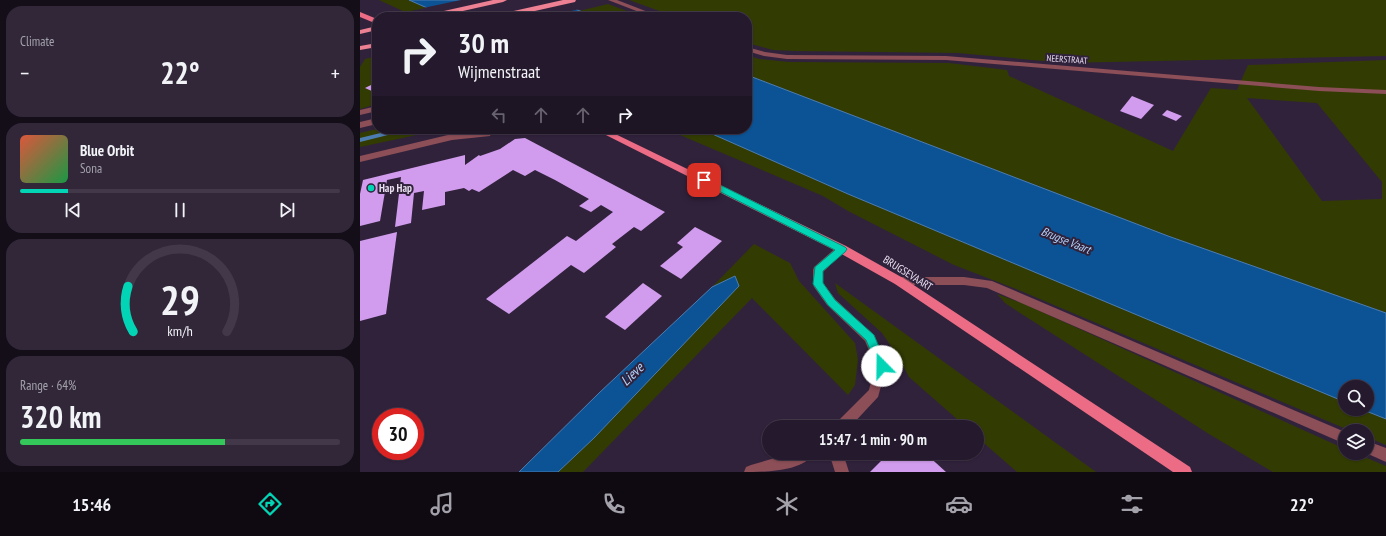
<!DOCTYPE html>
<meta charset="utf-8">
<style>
:root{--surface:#251a2d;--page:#312739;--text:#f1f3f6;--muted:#a3a1aa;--line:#423849;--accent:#02d5b6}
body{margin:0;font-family:"PT Sans Narrow",sans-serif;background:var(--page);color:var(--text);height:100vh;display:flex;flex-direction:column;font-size:15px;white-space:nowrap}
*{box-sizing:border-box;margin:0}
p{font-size:13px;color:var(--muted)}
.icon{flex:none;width:22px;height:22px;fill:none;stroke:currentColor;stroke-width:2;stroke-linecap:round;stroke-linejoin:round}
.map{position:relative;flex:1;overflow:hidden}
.panel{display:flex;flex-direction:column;gap:6px;padding:6px;background:#140e19;width:360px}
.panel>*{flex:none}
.top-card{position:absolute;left:12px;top:12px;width:380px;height:122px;border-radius:16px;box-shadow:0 1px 3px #0004,0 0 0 1px var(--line);background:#251a2d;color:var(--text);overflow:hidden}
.controls{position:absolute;left:978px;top:380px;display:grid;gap:8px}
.controls a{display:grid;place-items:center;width:36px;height:36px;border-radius:50%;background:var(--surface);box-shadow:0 1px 3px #0004,0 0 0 1px var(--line);font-size:20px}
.speed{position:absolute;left:12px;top:408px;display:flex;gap:8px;font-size:20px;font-weight:700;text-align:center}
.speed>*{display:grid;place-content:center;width:52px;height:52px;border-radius:50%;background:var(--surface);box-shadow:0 1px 3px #0004,0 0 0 1px var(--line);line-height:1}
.speed .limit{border:6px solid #d22;background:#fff;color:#111}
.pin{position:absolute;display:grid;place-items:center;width:34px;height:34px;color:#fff;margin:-17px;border-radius:8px;box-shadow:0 2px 6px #0006}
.me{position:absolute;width:44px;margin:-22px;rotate:338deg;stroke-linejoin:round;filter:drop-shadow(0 0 3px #0008)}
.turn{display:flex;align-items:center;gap:14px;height:84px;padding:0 20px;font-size:18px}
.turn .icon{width:52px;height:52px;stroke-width:2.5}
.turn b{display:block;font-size:28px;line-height:34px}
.lanes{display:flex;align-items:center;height:38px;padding:0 20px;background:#0003;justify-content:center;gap:20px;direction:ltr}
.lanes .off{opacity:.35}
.big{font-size:30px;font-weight:800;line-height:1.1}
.panel .card{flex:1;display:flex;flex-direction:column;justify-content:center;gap:6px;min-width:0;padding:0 14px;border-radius:16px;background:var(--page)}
.panel .dial{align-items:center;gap:0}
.dial svg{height:104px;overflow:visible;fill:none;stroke:var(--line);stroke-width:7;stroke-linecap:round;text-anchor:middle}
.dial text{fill:var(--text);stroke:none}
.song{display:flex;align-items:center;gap:12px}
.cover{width:48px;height:48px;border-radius:6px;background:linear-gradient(135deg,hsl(10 70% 55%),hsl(140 70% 35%))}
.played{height:4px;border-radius:2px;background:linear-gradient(90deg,var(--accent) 15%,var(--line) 15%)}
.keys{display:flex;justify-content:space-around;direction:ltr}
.heat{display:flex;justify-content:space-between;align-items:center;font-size:22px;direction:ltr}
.charge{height:6px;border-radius:3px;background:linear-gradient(90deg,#34c759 64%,var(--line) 0)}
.trip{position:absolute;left:402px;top:420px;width:222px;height:40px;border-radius:20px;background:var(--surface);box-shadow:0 1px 3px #0004,0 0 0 1px var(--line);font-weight:800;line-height:40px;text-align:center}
.tabs{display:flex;height:64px;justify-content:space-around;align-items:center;background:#0f0a12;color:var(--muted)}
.tabs .icon{width:28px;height:28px}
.tabs .active{color:var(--accent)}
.tabs b{font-size:18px;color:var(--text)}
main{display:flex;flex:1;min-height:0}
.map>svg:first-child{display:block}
.green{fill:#323c02;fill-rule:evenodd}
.water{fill:#0b5395;stroke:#4d7db0}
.pier{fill:#31223c}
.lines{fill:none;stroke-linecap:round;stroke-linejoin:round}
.stream{fill:#4d7db0;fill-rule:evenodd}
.building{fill:#d19ced}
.minor{fill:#8c4e57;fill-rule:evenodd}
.tertiary{fill:#8c4e57;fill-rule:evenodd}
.primary{fill:#eb6c84;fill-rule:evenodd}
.trunk{fill:#ed8092;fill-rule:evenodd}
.route{fill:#02d5b6;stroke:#018a76}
.poi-dot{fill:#02d5b6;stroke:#31223c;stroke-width:1.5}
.labels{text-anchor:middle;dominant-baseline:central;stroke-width:4;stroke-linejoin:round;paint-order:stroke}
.far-street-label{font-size:9px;fill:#e8dff0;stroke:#31223c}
.poi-label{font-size:11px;font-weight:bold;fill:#e8dff0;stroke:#31223c;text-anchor:start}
.street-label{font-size:11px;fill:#e8dff0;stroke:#31223c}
.water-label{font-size:12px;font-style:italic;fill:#b2d2f7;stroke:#31223c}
.near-water-label{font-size:14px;font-style:italic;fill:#b2d2f7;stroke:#31223c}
</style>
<main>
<section class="panel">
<div class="card"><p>Climate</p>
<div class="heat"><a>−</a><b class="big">22°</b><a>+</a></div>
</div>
<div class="card">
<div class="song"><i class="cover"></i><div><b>Blue Orbit</b><p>Sona</p></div></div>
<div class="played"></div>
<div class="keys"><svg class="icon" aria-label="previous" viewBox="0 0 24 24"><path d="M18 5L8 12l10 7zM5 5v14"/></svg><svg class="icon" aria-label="pause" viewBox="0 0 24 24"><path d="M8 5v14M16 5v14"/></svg><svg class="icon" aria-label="next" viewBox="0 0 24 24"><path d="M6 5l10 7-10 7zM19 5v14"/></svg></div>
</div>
<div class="card dial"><svg viewBox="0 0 100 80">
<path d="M14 69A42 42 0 1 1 86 69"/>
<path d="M14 69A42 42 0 0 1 10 34" stroke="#02d5b6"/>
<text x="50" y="56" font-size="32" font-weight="700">29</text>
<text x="50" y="72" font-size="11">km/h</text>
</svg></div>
<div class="card"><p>Range · 64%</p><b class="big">320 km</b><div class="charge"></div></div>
</section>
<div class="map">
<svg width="1026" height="472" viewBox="0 0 1026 472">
<rect width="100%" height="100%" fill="#31223c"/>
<g class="green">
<polygon points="19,0 49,0 66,8 45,12"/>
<polygon points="269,0 1026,0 1026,56 705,63 598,53 436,51 413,50 387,43 387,17 316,17"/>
<polygon points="248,4 283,17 236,17 219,11"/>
<path d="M387,55l12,4 30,3 160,1 58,7 2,6 164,75 38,-63 26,2 11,-25 138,-5v253l-218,-77 -421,-161zM887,98l70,5 65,79v17l-60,2z"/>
<polygon points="17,56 17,104 0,109 0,67 5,59"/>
<polygon points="17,129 85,129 0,147 0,133"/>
<polygon points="316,129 341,129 488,194 985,402 985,409 1001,409 1026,419 1026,445 1007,437 1007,431 991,431 661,291 594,265 488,211 463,196 313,132"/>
<polygon points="394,244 430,263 439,281 495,343 498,360 495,385 488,395 392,298 223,472 198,472 234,438 378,286 375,276 352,287"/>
<polygon points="475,283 736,472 657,472 617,437 617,427 606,427 549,377 537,355 522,333 478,293"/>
<polygon points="637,294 664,304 985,449 985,453 995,453 1026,466 1026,472 913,472 849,434 657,311 645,303"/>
</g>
<g class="water">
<polygon points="49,0 191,0 236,17 88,17"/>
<polygon points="387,75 808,236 1026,313 1026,419 1001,409 1007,409 1007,387 985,387 985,402 488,194 341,129 387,129"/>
<polygon points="375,276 379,286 234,438 198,472 159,472 239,393 352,287"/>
</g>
<polygon class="pier" points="101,0 197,0 220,9 185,17 83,17 63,8"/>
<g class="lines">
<polygon class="stream" points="37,129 49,129 48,130 0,142 0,138"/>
</g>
<g class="building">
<polygon points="17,82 17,90 14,92 5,88"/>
<polygon points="772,96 794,105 781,119 760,111"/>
<polygon points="807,110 822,116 816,121 802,115"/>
<polygon points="165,138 305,212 281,231 274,227 252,244 256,247 224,273 211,265 149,314 126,299 207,236 216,241 253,212 241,205 231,212 219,206 229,199 195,180 175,170 165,176 153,170 119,192 112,189 109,191 104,188 85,192 85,205 62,210 64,191 54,193 51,223 35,227 41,177 27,180 20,221 0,226 0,194 3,180 105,155 105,165 119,155 120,156 140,149 155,139"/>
<polygon points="335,227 362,241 321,279 300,266 323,247 317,243"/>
<polygon points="37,232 26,314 0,321 0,241"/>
<polygon points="283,283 302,296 265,330 245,317"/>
<polygon points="529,453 565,453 586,472 510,472"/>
</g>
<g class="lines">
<g class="minor">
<polygon points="248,0 257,0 301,17 292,17"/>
<polygon points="387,47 405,52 427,55 586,56 959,87 1026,90 1026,94 959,91 586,60 427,59 404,56 387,51"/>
<polygon points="127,131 130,132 131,134 130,136 92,140 0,162 0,156 92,134"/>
<polygon points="482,245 486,246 487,249 463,272 463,283 475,299 514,335 527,365 518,397 490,427 475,427 476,423 509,390 515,365 505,341 467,305 454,287 453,284 453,270 454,267 478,246"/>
<polygon points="539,277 604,277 632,281 985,432 985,444 627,288 604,285 539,285 535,284 534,281 535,278"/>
<polygon points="1007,441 1026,448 1026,462 1006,453"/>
<path d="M432,453h21c-8,19 -52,19 -69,19l2,-5 5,-2z"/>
<polygon points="469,453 483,453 489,472 475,472"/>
</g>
<g class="tertiary">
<polygon points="17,106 17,111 0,115 0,110"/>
<polygon points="17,118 17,124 0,128 0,122"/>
</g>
<g class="primary">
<polygon points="0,12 17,19 17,24 0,17"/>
<polygon points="234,129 245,129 486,246 543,278 830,467 832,472 813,472 535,284 478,252"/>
</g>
<g class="trunk">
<polygon points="133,0 147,0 143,2 76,17 62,17 66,15"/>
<polygon points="203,0 216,0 215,2 148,17 134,17 135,15"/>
<polygon points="17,26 17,30 0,34 0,30"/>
<polygon points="17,43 17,47 0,50 0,46"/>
</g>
</g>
<polygon class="route" points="344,177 485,247 487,249 485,252 463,271 463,283 475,300 514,335 527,366 525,369 522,370 518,369 506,340 468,305 453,284 455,267 475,250 341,182 340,180 341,178"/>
<circle class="poi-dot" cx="11" cy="188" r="4"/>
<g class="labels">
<g class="far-street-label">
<text transform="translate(707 59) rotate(4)">NEERSTRAAT</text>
</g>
<g class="poi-label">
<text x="19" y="188">Hap Hap</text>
</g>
<g class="street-label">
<text transform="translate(548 273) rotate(32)">BRUGSEVAART</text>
</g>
<g class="water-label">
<text transform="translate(706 240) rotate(22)">Brugse Vaart</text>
</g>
<g class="near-water-label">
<text transform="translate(272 374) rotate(-44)">Lieve</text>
</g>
</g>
</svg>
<div class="controls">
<a><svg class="icon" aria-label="search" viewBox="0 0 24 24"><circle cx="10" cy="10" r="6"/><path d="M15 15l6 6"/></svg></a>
<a><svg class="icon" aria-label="layers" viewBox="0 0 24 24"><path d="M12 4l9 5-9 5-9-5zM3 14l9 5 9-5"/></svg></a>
</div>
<div class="speed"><div class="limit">30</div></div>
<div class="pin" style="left:344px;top:180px;background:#d93025"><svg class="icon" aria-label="arrive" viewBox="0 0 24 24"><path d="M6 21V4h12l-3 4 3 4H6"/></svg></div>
<svg class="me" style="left:522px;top:366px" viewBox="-20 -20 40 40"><circle r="19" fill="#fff"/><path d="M0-13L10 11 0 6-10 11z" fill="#02d5b6"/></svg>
<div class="trip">15:47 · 1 min · 90 m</div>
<div class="top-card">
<div class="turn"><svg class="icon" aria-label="right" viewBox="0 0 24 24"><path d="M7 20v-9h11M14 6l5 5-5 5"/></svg><div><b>30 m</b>Wijmenstraat</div></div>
<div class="lanes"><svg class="icon off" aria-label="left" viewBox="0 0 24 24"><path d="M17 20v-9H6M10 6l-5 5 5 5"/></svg><svg class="icon off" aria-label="ahead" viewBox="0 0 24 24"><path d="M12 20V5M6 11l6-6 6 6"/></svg><svg class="icon off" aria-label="ahead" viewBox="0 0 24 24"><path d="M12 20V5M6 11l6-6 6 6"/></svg><svg class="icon" aria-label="right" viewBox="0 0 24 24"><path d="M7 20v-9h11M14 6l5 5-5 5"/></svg></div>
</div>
</div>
</main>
<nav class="tabs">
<b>15:46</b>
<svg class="icon active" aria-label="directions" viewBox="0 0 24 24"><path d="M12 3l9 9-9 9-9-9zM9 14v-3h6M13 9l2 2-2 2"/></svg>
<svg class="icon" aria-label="music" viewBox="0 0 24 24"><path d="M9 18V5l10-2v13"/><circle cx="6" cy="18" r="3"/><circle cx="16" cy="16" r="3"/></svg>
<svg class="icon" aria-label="phone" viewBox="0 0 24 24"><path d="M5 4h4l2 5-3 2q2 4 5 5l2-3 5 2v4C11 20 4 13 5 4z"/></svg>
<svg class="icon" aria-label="climate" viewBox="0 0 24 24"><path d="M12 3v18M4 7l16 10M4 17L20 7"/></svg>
<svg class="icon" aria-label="car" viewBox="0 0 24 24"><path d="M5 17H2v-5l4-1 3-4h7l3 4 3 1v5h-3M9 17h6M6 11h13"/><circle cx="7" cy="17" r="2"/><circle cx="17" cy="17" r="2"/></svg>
<svg class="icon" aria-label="filters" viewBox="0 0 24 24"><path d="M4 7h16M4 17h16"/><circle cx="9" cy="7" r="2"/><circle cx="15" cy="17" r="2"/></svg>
<b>22°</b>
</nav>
